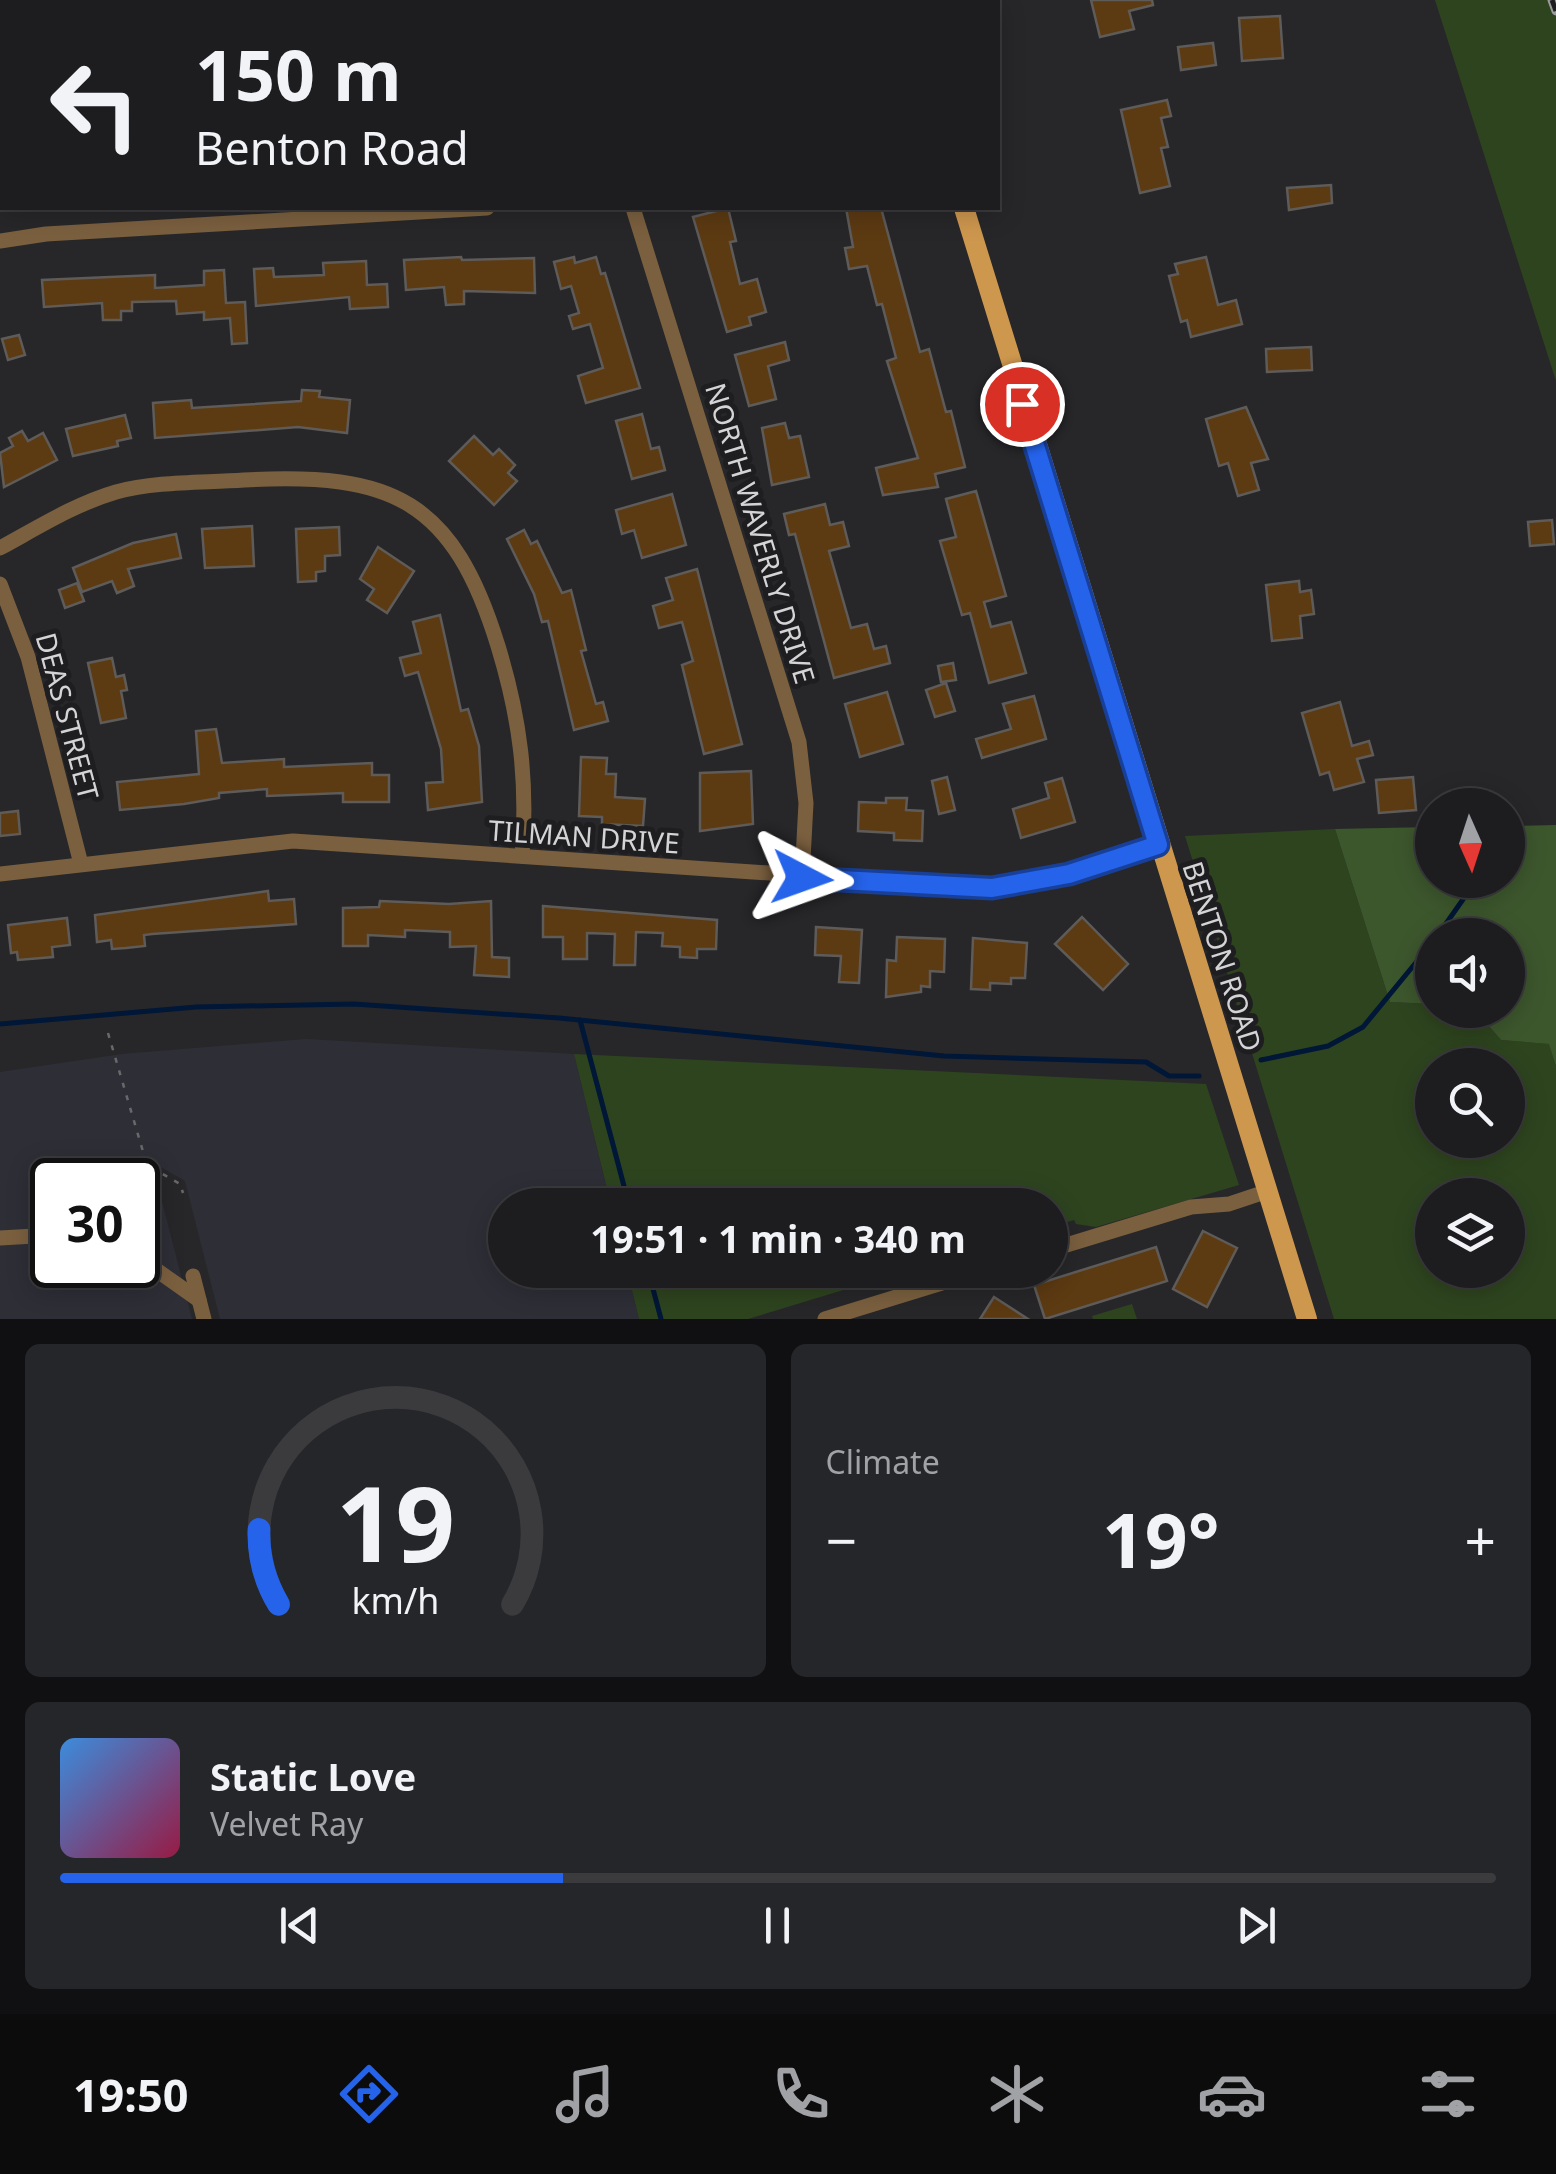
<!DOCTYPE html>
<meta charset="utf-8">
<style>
:root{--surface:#1d1d20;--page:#252629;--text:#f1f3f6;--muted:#a0a2a5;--line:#3b3b3e;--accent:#2563eb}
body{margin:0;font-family:"Noto Sans",sans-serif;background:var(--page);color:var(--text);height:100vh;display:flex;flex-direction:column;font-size:38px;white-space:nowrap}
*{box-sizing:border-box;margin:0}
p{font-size:32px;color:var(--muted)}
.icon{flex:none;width:55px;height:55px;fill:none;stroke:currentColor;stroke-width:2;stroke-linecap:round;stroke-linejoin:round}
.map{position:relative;height:1319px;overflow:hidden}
.drawer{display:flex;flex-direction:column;gap:25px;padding:25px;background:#101012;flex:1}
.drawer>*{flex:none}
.top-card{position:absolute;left:0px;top:0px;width:1000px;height:210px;box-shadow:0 5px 25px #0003,0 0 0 2px var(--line);background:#1d1d20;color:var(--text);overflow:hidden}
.needle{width:65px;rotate:177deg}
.controls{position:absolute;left:1415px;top:788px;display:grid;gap:20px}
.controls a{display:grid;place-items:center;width:110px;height:110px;border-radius:50%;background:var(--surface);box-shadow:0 5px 25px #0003,0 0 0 2px var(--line);font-size:50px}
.speed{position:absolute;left:30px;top:1158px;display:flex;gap:20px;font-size:50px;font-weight:700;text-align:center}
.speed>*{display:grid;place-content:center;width:130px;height:130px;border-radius:50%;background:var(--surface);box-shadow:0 5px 25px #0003,0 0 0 2px var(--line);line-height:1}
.speed .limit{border:5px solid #111;border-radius:15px;background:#fff;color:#111}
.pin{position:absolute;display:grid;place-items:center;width:85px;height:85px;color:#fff;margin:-42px;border:5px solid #fff;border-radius:50%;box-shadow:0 2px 10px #0007}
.me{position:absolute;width:110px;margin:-55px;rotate:94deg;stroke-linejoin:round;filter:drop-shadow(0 0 8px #0008)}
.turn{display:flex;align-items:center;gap:35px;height:210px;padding:0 30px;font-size:45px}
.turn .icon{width:130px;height:130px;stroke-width:2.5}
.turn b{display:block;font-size:70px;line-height:85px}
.big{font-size:75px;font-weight:700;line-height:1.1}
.drawer .tile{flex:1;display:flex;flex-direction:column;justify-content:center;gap:15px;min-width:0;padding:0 35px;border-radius:15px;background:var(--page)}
.drawer .dial{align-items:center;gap:0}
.dial svg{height:260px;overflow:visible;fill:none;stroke:var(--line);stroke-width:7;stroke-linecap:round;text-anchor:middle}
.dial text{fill:var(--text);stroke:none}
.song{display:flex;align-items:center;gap:30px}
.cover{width:120px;height:120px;border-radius:15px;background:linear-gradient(135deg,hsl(210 70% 55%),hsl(340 70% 35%))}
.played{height:10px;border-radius:5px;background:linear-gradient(90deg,var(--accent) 35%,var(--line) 35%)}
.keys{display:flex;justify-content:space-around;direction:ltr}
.heat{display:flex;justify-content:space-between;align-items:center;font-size:55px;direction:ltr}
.drawer .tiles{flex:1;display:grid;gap:25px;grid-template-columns:1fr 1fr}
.tile:last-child{grid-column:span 2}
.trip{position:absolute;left:488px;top:1188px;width:580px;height:100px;border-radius:50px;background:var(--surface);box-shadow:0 5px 25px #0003,0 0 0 2px var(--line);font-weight:700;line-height:100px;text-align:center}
.tab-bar{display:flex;height:160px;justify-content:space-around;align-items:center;background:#0c0c0d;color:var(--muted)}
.tab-bar .icon{width:70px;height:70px}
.tab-bar .on{color:var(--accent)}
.tab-bar b{font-size:45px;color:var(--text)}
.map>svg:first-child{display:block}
.built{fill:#2e2e37;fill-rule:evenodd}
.green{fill:#2e441f;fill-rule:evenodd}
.forest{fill:#3d572d}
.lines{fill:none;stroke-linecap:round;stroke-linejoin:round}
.stream{stroke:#001737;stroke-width:5}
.building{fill:#5c3a12;stroke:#5e5b59;stroke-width:2.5}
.path{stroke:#69696b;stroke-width:2.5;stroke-dasharray:5 8;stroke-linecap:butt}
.minor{stroke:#7b603f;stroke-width:15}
.major{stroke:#ce974e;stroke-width:20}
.rail-casing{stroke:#9c9c9e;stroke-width:9}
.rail{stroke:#1e1e21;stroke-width:5;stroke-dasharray:15;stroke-linecap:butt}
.route-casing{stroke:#184099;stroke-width:25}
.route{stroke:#2563eb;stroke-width:18}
.labels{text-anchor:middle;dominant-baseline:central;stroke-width:10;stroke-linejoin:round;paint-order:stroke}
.street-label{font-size:28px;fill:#d4d4d6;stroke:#1e1e21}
</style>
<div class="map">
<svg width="1556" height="1319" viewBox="0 0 1556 1319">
<rect width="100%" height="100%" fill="#27272a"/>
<path class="built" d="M306,1039l268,15 37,151h-106v65h122l12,49h-419l-35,-138 -33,-19 40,157h-192v-247l122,-18zM52,1180h86v85h-86z"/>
<g class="green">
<polygon points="1435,0 1556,0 1556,380 1555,378"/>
<path d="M1335,829l55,173 42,2v6h43l26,30 49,4 6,22v253h-222l-149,-483zM1432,1065h76v75h-76zM1432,1195h76v75h-76z"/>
<polygon points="574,1054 1206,1084 1239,1185 1096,1227 1076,1224 1074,1220 1050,1227 1050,1205 611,1205"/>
<polygon points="627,1270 909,1270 748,1319 639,1319"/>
<polygon points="1132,1304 1137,1319 1093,1319 1092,1316"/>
</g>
<polygon class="forest" points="1556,825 1556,1066 1549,1044 1501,1040 1475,1010 1508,1010 1508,935 1432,935 1432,1004 1390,1002 1335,829 1432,827 1432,880 1508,880 1508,826"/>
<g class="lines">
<g class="stream">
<polyline points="1438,935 1471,888"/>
<polyline points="580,1020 629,1205"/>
<polyline points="0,1024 196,1007 354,1004 559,1018 944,1056 1146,1062 1169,1076 1199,1076"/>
<polyline points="1261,1060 1328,1046 1363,1027 1432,943"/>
<polyline points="648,1270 661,1319"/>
</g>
</g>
<g class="building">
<polygon points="1091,0 1152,0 1153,5 1129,11 1134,29 1100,37"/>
<polygon points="1280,16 1283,58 1242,61 1239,18"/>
<polygon points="1213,43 1216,65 1181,70 1178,47"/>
<polygon points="1167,100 1171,116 1161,118 1168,147 1161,148 1170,186 1140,193 1121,110"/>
<polygon points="1331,185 1332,203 1289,210 1287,188"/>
<polygon points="728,208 736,241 730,242 740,284 757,279 766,312 749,317 751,325 727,332 693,217"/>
<polygon points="846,208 881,208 920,352 929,349 946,412 951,411 965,467 935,474 938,487 883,495 876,468 918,458 887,361 896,358 882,304 877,305 867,266 849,269 845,248 853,247"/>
<polygon points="461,257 462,260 534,258 535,293 464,291 464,304 446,305 444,287 406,290 404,260"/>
<polygon points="574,257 575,263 596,257 601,274 605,273 640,388 586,403 578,376 603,368 590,324 573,329 569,316 579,313 571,286 561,289 554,262"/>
<polygon points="1206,257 1218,305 1236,300 1242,324 1191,337 1187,320 1181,322 1169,276 1178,274 1175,264"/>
<polygon points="366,261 367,285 387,284 388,307 350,309 349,297 256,306 254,269 273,268 274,277 324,275 323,263"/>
<polygon points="224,270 226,303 245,302 247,343 232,344 230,318 204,320 204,312 177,314 176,301 132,302 132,311 121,311 121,320 103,320 102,303 44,307 42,280 155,275 155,288 204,285 204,271"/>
<polygon points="19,335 25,355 8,360 2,339"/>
<polygon points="785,342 789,360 768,366 776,399 749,406 735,355"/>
<polygon points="1311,347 1312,370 1267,372 1266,349"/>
<polygon points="302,390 320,391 319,397 350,400 347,433 298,427 155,438 153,403 191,400 192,408 301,401"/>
<polygon points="1246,407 1268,459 1251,463 1259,490 1238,496 1228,463 1219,466 1206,419"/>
<polygon points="642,414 651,449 659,447 665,470 632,479 616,421"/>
<polygon points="125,415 131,438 117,441 118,446 73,456 66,429"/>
<polygon points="785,423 789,438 800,436 809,477 772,485 762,428"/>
<polygon points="22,431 28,441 43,433 57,460 4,487 0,453 13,446 9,438"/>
<polygon points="474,436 493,455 499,449 515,465 508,473 517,481 494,505 449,461"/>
<polygon points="976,491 1006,596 984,602 991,627 1011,622 1026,673 989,683 970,613 962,615 940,541 956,537 946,499"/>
<polygon points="672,494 686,545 642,558 634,530 622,534 616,510"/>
<polygon points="825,504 830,525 843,522 849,546 829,551 851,628 867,624 874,649 886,646 890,663 834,678 795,534 789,535 784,514"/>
<polygon points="1552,520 1554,544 1530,546 1528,522"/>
<polygon points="252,526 254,566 205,568 202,529"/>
<polygon points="339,527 340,555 325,556 325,571 316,572 316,581 298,582 296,529"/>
<polygon points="524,530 531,544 537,541 562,593 571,590 586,650 581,651 596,704 603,702 608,721 574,730 548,621 542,622 534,594 507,539"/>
<polygon points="176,534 181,558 128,569 134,586 117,593 112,581 82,592 73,568 133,543"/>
<polygon points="378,547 414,571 387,613 367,600 374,589 360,579"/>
<polygon points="697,569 742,744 704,754 682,665 693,661 682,622 659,628 653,606 673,600 666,578"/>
<polygon points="1299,581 1300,592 1311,590 1314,614 1300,616 1302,638 1272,641 1266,585"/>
<polygon points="77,583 84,601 65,608 59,590"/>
<polygon points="440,615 461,711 468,709 479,746 482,802 428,810 426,783 443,782 441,749 418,672 405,676 400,658 421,653 413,622"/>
<polygon points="112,658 116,677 124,675 127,690 121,691 126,718 101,723 88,663"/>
<polygon points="953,663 956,680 941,682 938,666"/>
<polygon points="946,683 955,711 935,717 926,690"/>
<polygon points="887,692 903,744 860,757 845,704"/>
<polygon points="1034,696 1046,739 982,758 976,739 1011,729 1003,704"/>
<polygon points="1340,702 1352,746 1369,741 1373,755 1357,759 1364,782 1334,790 1329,772 1320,775 1302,713"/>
<polygon points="216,729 222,763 284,759 284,767 372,763 372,775 389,775 389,802 343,802 343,793 267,796 267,789 219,793 219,798 184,804 120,810 117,782 199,774 196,731"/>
<polygon points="581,757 607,758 606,774 616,774 615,797 645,799 643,826 602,824 602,817 579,816"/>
<polygon points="751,771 753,824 700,831 700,773"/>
<polygon points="947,777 955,810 939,814 932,781"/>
<polygon points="1413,777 1416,810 1379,813 1376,780"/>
<polygon points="1062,778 1075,822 1021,838 1013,809 1049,798 1045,783"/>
<polygon points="886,798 907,798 906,810 923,811 922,841 894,840 894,833 858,831 859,802 886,803"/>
<polygon points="18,811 20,834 0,836 0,813"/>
<polygon points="268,891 269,901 294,899 296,924 152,934 144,935 145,946 126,948 112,949 111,940 97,942 95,915"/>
<polygon points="380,901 449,904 491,901 492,957 509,958 509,977 474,975 476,946 450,947 450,932 405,930 405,937 368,935 368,946 343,946 343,908 379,907"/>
<polygon points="543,906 717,920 716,949 697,949 697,958 680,957 680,947 662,946 663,933 636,932 635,965 614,965 615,934 587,933 587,959 563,959 563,937 543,937"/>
<polygon points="1082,917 1128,964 1103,990 1055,944"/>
<polygon points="67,918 70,945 52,947 53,957 18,960 17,952 11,953 8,925"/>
<polygon points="816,927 862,930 859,983 839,982 841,956 815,955"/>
<polygon points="897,937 945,939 944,972 930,971 930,987 921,986 921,992 886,997 887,960 896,961"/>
<polygon points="973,938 1027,943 1025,978 1011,978 1011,984 990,983 990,990 971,989"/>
<polygon points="1203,1231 1237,1248 1207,1307 1173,1289"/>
<polygon points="1156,1247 1167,1281 1045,1319 1034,1285"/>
<polygon points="994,1297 1028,1319 980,1319"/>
</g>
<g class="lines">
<polyline class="path" points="108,1033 147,1165 180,1184 183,1193"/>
<g class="minor">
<polyline points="573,0 574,2"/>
<polyline points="633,208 799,742 806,803 802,878"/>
<polyline points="0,241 46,234 487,208"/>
<path d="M0,548c37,-20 75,-44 116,-56 41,-11 86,-9 128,-12 149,-8 209,20 254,166 22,72 30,135 24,210"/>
<polyline points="0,584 28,657 81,864"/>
<polyline points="0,874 293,841 992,888 1069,875 1159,845"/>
<polyline points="0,1238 52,1235"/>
<polyline points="1050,1250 1191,1207 1229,1204 1268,1191"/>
<polyline points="138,1257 199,1300"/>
<polyline points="193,1276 204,1319"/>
<polyline points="825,1319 984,1270"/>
</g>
<g class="major">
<polyline points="909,0 910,2"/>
<polyline points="964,208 1307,1319"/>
</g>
<defs>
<polyline id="rail" points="1552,0 1556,11"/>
</defs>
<use href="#rail" class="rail-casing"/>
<use href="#rail" class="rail"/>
</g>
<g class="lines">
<defs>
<polyline id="route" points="802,878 992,888 1069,874 1158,845 1022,404"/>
</defs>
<use href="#route" class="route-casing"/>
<use href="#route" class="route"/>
</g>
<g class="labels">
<g class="street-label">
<text transform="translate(761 533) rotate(73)">NORTH WAVERLY DRIVE</text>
<text transform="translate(68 716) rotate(75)">DEAS STREET</text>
<text transform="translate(584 836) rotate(4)">TILMAN DRIVE</text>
<text transform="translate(1223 956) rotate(72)">BENTON ROAD</text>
</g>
</g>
</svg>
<div class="controls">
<a><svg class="needle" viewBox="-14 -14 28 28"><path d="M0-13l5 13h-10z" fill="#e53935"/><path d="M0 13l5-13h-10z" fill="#a0a2a5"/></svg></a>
<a><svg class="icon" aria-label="sound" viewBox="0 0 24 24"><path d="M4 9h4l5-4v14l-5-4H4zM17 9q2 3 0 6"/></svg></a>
<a><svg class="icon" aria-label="search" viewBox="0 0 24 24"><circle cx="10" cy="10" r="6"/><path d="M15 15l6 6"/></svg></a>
<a><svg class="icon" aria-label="layers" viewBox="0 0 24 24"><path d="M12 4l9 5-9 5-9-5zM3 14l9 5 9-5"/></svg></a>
</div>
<div class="speed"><div class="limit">30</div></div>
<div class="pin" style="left:1022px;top:404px;background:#d93025"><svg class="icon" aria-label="arrive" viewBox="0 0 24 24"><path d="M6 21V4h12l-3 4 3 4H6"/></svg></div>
<svg class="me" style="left:802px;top:878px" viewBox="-20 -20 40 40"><path d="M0-17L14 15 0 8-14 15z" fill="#2563eb" stroke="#fff" stroke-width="4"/></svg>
<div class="trip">19:51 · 1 min · 340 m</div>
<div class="top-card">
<div class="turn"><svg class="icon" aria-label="left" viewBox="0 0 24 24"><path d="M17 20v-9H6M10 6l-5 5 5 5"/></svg><div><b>150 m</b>Benton Road</div></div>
</div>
</div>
<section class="drawer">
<div class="tiles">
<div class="tile dial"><svg viewBox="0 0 100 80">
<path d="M14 69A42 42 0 1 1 86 69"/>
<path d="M14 69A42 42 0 0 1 8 46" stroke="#2563eb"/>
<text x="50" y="56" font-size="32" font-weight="700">19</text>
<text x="50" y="72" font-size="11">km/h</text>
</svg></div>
<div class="tile"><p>Climate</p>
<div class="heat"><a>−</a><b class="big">19°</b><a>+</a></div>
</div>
<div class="tile">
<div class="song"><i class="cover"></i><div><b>Static Love</b><p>Velvet Ray</p></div></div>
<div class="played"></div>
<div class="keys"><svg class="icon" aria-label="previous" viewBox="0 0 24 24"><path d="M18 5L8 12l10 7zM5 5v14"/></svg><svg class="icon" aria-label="pause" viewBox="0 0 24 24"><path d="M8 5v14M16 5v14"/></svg><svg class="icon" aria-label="next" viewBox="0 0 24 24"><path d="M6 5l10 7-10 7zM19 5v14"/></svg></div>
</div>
</div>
</section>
<nav class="tab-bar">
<b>19:50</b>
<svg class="icon on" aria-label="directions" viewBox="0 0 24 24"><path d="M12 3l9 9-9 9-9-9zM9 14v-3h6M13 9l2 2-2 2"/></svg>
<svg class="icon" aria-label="music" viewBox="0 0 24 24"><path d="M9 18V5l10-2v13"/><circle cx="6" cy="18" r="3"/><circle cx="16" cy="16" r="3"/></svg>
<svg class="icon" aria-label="phone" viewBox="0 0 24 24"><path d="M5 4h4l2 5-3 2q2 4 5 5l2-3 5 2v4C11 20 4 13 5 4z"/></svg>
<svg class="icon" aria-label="climate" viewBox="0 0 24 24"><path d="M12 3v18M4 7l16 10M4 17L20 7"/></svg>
<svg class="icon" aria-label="car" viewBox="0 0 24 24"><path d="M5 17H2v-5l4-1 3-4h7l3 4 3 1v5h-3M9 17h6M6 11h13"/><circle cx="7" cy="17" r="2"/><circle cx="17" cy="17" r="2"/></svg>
<svg class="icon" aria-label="filters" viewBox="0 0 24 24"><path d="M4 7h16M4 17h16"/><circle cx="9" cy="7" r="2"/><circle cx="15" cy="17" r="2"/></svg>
</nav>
